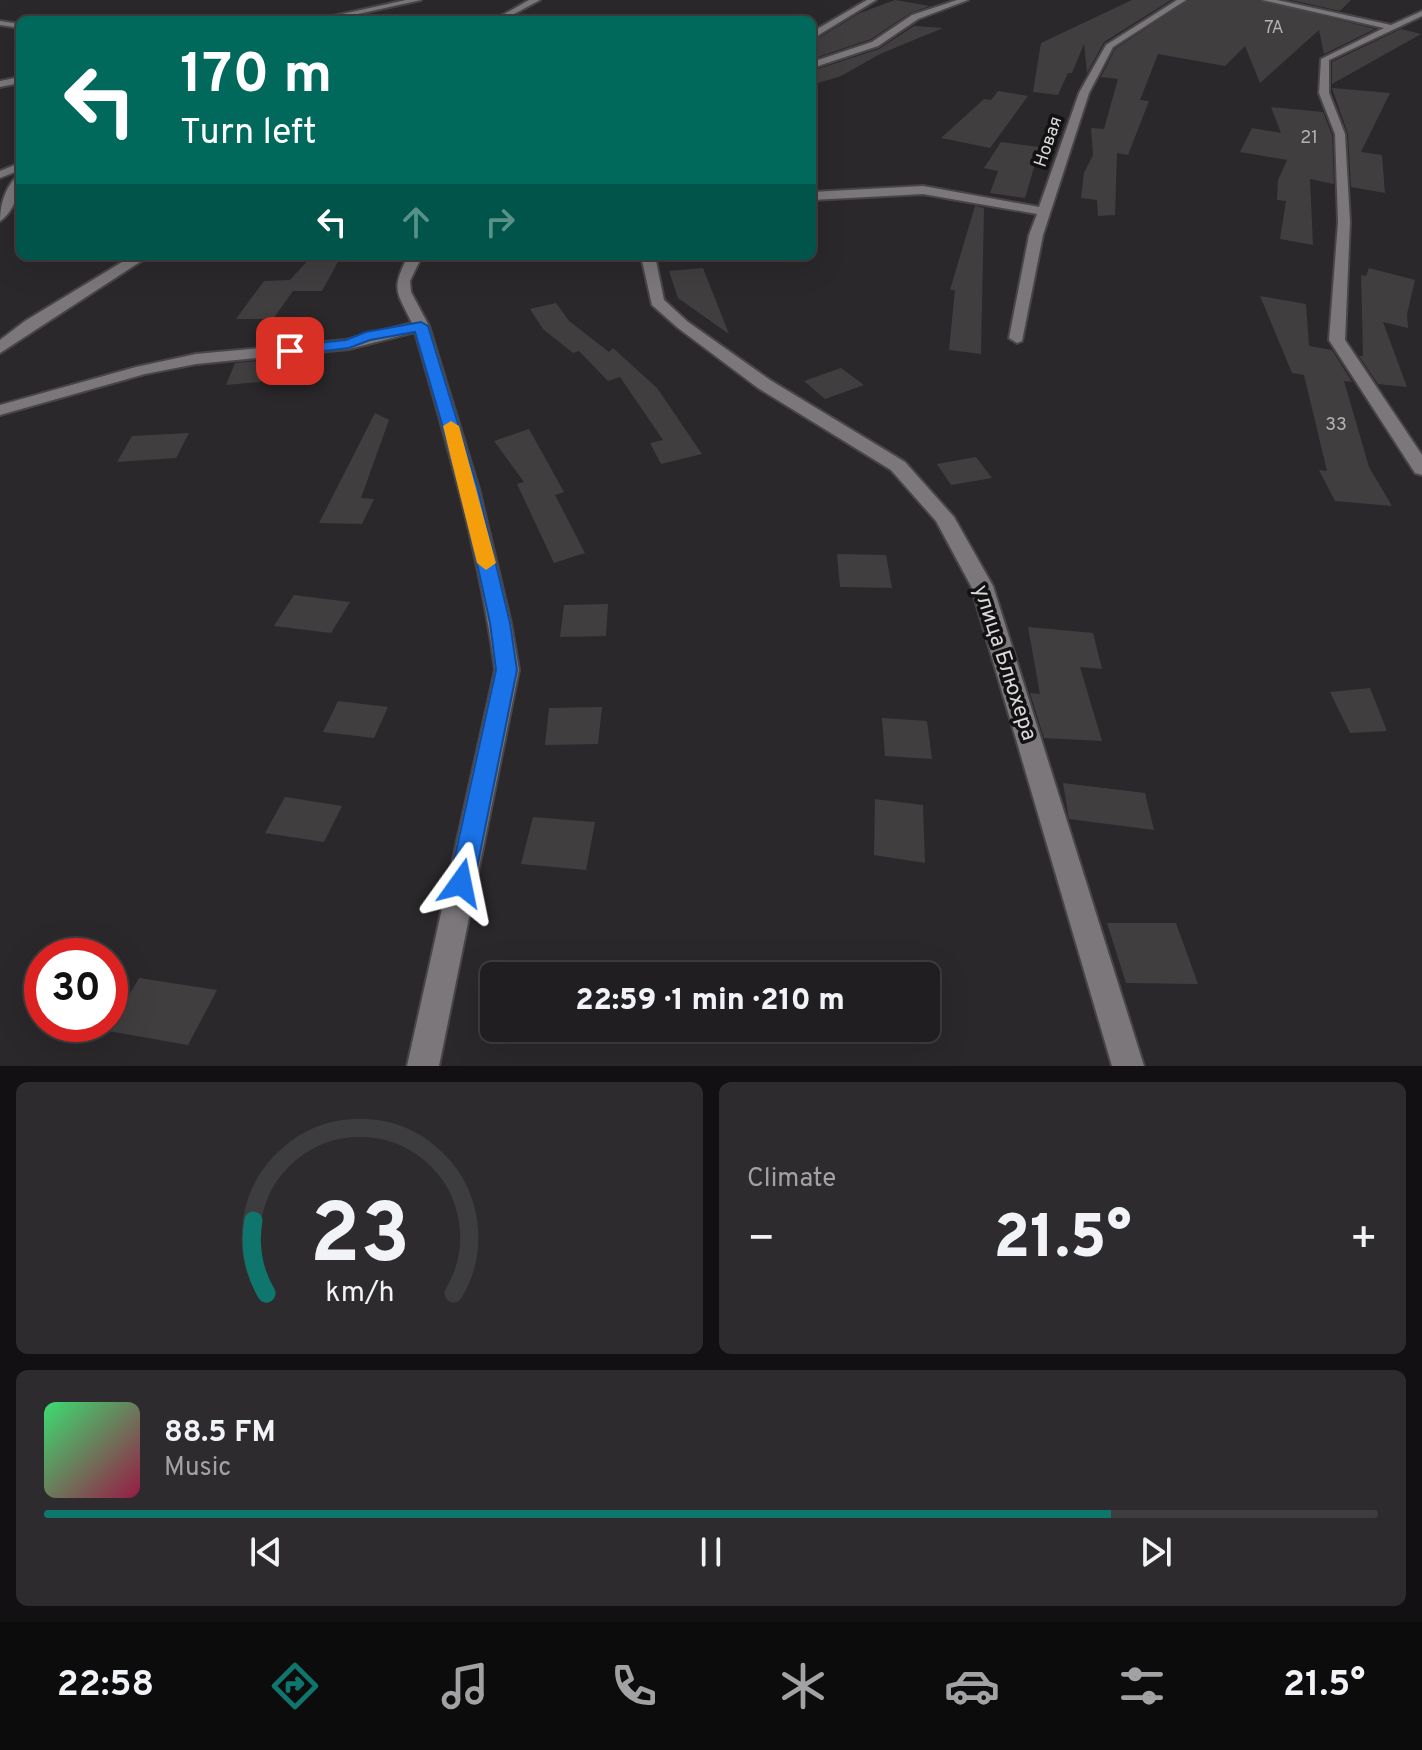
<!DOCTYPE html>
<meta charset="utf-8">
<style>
:root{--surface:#201e20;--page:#2d2b2d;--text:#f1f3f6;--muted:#a2a2a5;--line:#3d3c3e;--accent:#0f766e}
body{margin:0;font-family:Overpass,sans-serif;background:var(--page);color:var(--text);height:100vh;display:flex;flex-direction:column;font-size:30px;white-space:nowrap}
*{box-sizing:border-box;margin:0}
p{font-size:26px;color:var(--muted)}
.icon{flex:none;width:44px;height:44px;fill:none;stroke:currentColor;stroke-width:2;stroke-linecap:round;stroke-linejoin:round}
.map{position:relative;height:1066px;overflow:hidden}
.details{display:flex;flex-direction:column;gap:16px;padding:16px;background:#121012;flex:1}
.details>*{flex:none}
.guide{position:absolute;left:16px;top:16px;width:800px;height:244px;border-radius:12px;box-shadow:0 8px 32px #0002,0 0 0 2px var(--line);background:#00695c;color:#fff;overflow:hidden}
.speed{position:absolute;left:24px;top:938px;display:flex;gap:16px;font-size:40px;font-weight:700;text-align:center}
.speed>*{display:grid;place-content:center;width:104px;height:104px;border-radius:50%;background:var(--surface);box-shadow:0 8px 32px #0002,0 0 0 2px var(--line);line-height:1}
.speed .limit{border:12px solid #d22;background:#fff;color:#111}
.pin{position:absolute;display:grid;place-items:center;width:68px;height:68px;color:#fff;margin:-34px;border-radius:16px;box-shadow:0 4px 12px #0006}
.me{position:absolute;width:88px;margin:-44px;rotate:12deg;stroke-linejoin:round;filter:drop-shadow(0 0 6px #0008)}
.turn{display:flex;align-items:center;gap:28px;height:168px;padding:0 32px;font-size:36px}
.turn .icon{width:104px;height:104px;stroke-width:2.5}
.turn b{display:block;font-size:56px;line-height:68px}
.lanes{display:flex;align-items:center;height:76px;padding:0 32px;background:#0003;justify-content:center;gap:40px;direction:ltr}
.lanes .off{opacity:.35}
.big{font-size:60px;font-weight:800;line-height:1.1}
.details .tile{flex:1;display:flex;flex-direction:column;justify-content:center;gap:12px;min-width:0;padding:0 28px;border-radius:12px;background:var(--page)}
.details .dial{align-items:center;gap:0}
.dial svg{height:208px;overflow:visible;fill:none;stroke:var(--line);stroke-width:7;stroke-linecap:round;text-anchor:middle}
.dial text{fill:var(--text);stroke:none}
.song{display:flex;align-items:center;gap:24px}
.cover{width:96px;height:96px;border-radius:12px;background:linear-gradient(135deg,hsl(140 70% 55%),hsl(340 70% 35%))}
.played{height:8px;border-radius:4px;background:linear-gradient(90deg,var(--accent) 80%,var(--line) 80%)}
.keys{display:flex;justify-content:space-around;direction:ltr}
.heat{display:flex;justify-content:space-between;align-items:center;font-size:44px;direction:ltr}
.details .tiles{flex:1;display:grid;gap:16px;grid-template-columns:1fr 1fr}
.tile:last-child{grid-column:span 2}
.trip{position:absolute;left:480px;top:962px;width:460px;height:80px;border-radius:12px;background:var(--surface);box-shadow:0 8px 32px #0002,0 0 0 2px var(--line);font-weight:800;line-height:80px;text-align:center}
.tab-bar{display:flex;height:128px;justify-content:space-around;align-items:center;background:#0d0c0d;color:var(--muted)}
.tab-bar .icon{width:56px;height:56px}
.tab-bar .active{color:var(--accent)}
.tab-bar b{font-size:36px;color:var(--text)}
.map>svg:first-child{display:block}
.building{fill:#413e40}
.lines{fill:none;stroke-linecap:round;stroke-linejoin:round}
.minor-casing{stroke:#474547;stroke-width:4}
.minor{fill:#7b777a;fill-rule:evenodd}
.route{fill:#1a73e8;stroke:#114b97;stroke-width:2}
.slow{fill:#f59e0b}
.labels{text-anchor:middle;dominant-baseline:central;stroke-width:7;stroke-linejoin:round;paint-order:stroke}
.number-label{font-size:18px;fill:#b4b2b4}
.far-street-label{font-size:18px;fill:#dad8da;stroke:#131213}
.street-label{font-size:22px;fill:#dad8da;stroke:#131213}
</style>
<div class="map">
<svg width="1422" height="1066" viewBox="0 0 1422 1066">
<rect width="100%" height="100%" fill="#2b282b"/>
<g class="building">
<polygon points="895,0 930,6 910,13 871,39 812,59 812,42 860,13"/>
<polygon points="1132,0 1171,0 1104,42 1087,73 1084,44 1072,73 1068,73 1058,95 1033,92 1041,43"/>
<polygon points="1189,0 1259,0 1375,29 1324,54 1319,30 1260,83 1245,46 1225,66 1158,54 1140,100 1149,101 1128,155 1117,153 1115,215 1098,216 1097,200 1081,198 1084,173 1093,155 1091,128 1104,129 1118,79 1101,77 1115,49"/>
<polygon points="1291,0 1351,0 1340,11"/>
<polygon points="914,26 943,28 880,54 841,76 812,85 812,71 879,49"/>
<polygon points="1401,29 1421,34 1332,84 1332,62"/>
<polygon points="1332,88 1390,93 1361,152 1382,155 1385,193 1351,187 1348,134"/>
<polygon points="998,91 1028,96 990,148 941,138 984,99 991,100"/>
<polygon points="1271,107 1323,112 1332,135 1334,184 1310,179 1313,245 1280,239 1286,201 1277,200 1278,180 1287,160 1240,152 1252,128 1281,133"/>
<polygon points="1001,142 1040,147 1025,198 990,193 998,171 984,168"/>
<polygon points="975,206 984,208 981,354 949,350 955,290 950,290"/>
<polygon points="310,258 339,260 322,291 293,291 273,319 236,319 264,281 290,280"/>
<polygon points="703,268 729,334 678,298 669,271"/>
<polygon points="1369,268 1415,280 1407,314 1408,328 1383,322 1407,387 1378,384 1359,356 1363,356 1361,275 1366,276"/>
<polygon points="1260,296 1306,304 1309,346 1332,350 1352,382 1344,381 1369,467 1392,506 1335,501 1319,470 1327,471 1304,375 1292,373"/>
<polygon points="556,303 569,321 609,352 613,348 657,388 702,454 661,464 650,443 663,440 620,377 608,381 579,351 573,353 543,329 530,309"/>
<polygon points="269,360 260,382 226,385 235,363"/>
<polygon points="841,368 864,385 825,399 804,381"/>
<polygon points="375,413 389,420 361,498 374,499 362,524 319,523"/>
<polygon points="529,429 564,492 555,495 585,553 554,563 517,484 524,482 494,441"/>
<polygon points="189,433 176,458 117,462 132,436"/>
<polygon points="976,457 992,478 951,485 937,464"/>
<polygon points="837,554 886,555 892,588 840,587"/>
<polygon points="294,595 350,602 331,633 274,626"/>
<polygon points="608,604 606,636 560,637 564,605"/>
<polygon points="1028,627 1093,633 1102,669 1080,667 1102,741 1044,738 1030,693 1040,694"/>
<polygon points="1370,688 1387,731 1350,733 1330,692"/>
<polygon points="338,701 388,707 374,738 323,732"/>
<polygon points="602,707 598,744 545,745 549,708"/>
<polygon points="882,718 927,721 932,759 885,756"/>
<polygon points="1063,783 1145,793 1154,830 1069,819"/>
<polygon points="285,797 342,806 324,842 265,833"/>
<polygon points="875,799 923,805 925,863 874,855"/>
<polygon points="533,817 595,822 586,870 521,864"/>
<polygon points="1107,923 1176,923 1198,984 1126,983"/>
<polygon points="139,978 217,990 188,1045 108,1031"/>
</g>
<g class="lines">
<defs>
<g id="minor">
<polygon points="406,0 421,0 331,20 315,20"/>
<polygon points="529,0 540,0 503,20 494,20"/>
<polygon points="867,0 876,0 812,39 812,32"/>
<polygon points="957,0 968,0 918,19 878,46 812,68 812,62 872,42 912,15"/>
<polygon points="1177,0 1186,0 1113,47 1089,93 1043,235 1022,341 1017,343 1009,338 1029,235 1037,214 923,194 812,200 812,192 923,186 1039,207 1079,93 1106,45"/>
<polygon points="1262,0 1277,0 1391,25 1422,11 1422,16 1329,60 1329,93 1345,134 1350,222 1345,340 1422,455 1422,475 1415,473 1329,340 1338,222 1335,134 1319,93 1321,59 1384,28"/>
<polygon points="0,21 20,24 20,28 0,25"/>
<polygon points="20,77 20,83 0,87 0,81"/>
<polygon points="20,163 20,170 0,178 0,171"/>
<path d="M20,174c0,17 -6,38 -20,47 0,-17 6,-37 20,-47z"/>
<polygon points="132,256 149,256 0,353 0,340 25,321"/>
<path d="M408,256h14l-12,25 1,11 18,34 50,163 32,134 8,47 -80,396h-32l88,-396c-15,-115 -48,-227 -80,-338l-66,17 -153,15 -51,10 -145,41v-10l136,-38 60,-13 150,-14 66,-17c-16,-33 -21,-33 -4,-67z"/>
<polygon points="641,256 655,256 664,300 688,322 770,380 905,462 954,517 993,586 1144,1066 1112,1066 971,586 936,521 891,470 758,388 678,328 652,305"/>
</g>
</defs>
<use href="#minor" class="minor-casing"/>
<use href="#minor" class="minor"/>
</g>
<polygon class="route" points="421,322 428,326 478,489 510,623 517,670 474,883 470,892 461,896 452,892 449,883 496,670 490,623 461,489 415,332 370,340 349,348 290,355 283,351 290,346 346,340 366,332"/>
<polygon class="slow" points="451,421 459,426 496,563 486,570 477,563 443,426"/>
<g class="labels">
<g class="number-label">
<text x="1274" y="28">7А</text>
<text x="1309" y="138">21</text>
<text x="1336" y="425">33</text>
</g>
<g class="far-street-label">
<text transform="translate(1049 142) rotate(-71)">Новая</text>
</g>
<g class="street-label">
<text transform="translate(1004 663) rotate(72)">улица Блюхера</text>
</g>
</g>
</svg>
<div class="speed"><div class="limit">30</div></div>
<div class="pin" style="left:290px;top:351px;background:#d93025"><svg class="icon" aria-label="arrive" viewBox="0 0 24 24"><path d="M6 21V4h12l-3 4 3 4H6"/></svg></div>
<svg class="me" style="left:461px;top:883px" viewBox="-20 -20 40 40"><path d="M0-17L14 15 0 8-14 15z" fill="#1a73e8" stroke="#fff" stroke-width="4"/></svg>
<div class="trip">22:59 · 1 min · 210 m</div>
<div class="guide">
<div class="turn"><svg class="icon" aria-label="left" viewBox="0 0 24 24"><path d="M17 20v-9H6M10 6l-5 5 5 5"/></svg><div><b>170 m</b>Turn left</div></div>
<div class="lanes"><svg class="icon" aria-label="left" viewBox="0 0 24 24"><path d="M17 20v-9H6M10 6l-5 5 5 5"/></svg><svg class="icon off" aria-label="ahead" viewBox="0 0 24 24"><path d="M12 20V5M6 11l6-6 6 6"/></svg><svg class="icon off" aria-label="right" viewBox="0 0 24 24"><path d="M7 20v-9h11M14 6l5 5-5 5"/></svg></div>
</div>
</div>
<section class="details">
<div class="tiles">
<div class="tile dial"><svg viewBox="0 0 100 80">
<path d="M14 69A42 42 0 1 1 86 69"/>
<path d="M14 69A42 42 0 0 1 9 41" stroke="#0f766e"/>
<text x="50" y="56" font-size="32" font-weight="700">23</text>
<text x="50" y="72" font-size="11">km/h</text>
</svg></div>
<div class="tile"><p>Climate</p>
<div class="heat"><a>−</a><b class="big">21.5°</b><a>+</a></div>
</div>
<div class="tile">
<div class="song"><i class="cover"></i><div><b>88.5 FM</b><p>Music</p></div></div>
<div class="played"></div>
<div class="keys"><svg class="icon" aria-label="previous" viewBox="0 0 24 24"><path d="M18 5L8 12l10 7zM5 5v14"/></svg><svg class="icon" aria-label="pause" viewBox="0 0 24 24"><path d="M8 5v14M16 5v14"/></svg><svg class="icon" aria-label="next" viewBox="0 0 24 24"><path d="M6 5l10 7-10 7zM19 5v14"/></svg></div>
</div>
</div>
</section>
<nav class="tab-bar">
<b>22:58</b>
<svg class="icon active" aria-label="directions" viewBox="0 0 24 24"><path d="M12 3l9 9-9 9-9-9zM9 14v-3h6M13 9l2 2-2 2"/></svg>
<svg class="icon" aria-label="music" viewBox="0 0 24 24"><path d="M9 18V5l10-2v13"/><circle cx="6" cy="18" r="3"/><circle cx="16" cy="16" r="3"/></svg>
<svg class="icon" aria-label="phone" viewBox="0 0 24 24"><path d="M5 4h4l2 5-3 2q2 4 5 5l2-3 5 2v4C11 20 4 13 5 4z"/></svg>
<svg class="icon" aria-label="climate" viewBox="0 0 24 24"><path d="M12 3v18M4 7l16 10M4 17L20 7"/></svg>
<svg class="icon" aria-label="car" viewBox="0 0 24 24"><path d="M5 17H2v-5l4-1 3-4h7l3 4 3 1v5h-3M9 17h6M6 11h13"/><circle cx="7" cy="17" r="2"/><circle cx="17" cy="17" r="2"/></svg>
<svg class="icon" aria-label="filters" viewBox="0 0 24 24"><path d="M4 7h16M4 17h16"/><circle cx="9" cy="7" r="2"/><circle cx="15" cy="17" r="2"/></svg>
<b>21.5°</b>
</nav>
